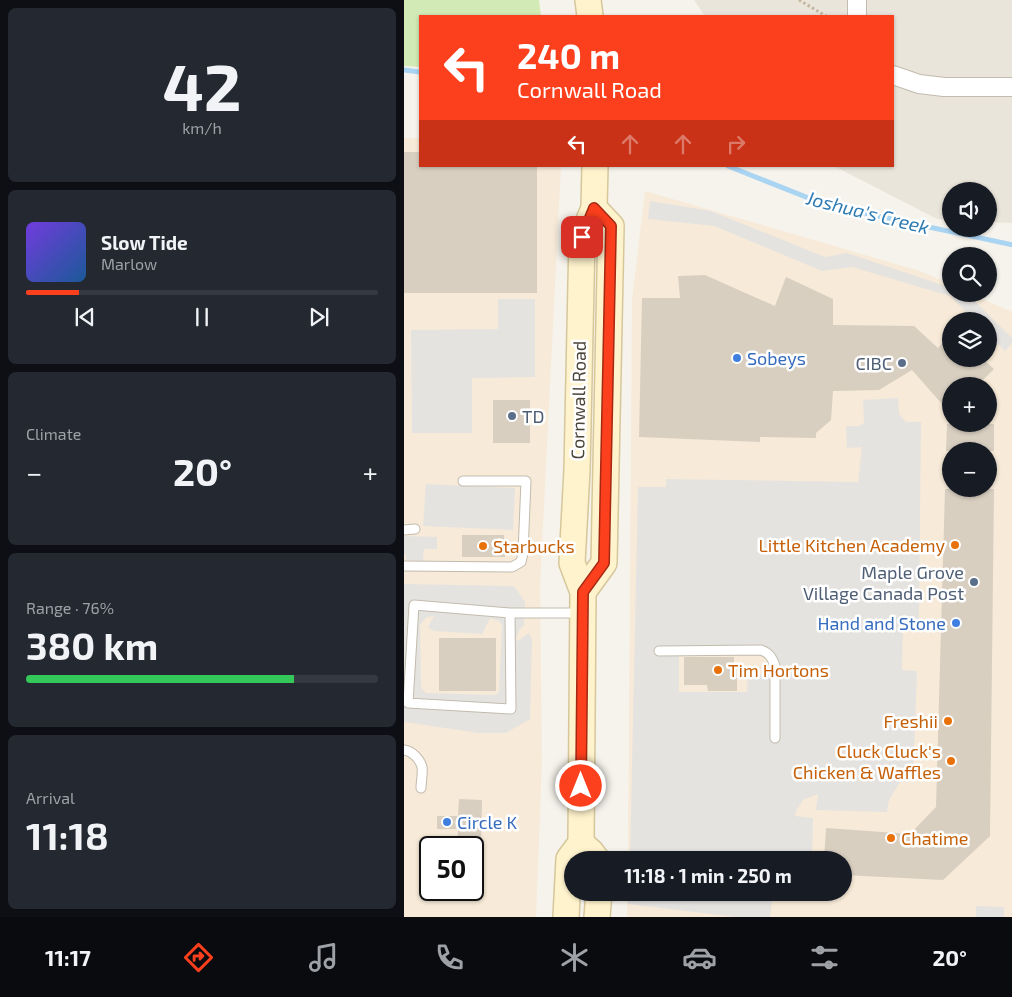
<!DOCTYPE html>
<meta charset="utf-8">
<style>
:root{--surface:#171b24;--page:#242831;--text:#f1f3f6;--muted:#9ea1a6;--line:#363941;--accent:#fc3f1d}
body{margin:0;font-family:"Exo 2",sans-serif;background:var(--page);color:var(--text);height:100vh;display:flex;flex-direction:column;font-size:19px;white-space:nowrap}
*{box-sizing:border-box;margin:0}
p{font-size:16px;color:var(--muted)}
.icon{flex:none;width:28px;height:28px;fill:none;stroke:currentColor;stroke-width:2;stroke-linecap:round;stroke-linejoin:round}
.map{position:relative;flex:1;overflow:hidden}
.side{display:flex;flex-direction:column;gap:8px;padding:8px;background:#0d0f14;width:404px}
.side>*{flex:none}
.top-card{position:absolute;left:15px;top:15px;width:475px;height:152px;border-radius:0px;box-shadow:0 1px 4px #0004;background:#fc3f1d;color:#fff;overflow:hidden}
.buttons{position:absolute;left:538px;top:182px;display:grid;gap:10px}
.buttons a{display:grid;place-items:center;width:55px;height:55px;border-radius:50%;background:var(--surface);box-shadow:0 1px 4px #0004;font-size:25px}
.speed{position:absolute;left:15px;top:836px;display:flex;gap:10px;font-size:25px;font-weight:700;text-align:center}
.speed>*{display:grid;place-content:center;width:65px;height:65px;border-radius:50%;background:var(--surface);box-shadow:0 1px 4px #0004;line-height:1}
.speed .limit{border:2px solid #111;border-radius:8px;background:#fff;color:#111}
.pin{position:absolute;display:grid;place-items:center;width:42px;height:42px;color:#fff;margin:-21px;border-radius:10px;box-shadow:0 2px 8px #0006}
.me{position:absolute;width:55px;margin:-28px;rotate:0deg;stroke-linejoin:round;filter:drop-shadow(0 0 4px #0008)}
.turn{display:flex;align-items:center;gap:18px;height:105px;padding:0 15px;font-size:22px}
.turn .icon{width:65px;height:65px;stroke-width:2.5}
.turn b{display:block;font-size:35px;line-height:42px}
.lanes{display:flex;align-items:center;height:48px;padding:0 15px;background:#0003;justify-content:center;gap:25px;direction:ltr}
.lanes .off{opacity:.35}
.big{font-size:38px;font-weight:700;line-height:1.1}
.side .widget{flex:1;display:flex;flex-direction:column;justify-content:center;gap:8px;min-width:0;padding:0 18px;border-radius:8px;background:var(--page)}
.side .dial{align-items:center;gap:0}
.dial b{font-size:65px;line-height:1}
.song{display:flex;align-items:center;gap:15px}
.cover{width:60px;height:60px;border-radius:8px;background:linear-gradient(135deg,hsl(260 70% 55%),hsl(210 70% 35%))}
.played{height:5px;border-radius:2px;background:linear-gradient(90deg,var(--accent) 15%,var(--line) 15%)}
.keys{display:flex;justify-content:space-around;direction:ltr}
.heat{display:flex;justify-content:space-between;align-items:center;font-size:28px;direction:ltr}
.charge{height:8px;border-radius:4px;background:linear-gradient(90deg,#34c759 76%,var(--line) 0)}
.trip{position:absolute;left:160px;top:851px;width:288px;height:50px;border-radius:25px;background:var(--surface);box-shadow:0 1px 4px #0004;font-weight:700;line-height:50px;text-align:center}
.tabs{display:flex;height:80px;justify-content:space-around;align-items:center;background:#090b0e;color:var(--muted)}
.tabs .icon{width:35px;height:35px}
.tabs .current{color:var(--accent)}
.tabs b{font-size:22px;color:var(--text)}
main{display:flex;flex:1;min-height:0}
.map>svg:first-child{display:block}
.residential{fill:#eae5da}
.commercial{fill:#f7ead8;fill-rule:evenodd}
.green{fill:#d2eab5}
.parking{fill:#e5e3e0;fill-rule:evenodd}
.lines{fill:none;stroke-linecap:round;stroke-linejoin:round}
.stream{stroke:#a9d4f2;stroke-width:5}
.building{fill:#d8cfc1}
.lane-casing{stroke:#c2bbae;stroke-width:11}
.street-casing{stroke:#c2bbae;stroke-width:20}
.secondary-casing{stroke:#d6c79b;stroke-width:28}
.path{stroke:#c4b79f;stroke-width:3;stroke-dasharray:2.5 2.5;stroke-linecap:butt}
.lane{stroke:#fff;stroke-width:9}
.street{stroke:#fff;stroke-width:18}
.secondary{stroke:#fff3cd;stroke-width:25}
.route-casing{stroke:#a42913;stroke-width:12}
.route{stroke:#fc3f1d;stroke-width:9}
.shop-dot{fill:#3f7fe0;stroke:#fff;stroke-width:2}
.service-dot{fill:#5c6f8a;stroke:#fff;stroke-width:2}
.food-dot{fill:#e8710a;stroke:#fff;stroke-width:2}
.labels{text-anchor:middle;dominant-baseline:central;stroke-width:5;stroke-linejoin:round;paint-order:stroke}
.shop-label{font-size:18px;fill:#366cbe;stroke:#fff;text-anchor:start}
.service-label{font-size:18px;fill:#4e5e75;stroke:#fff;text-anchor:end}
.street-label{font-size:18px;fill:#4b4439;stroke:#fff}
.food-label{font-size:18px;fill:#c56008;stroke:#fff;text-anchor:end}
.water-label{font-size:19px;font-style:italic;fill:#2e7ab2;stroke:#fff}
</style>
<main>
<section class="side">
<div class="widget dial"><b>42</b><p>km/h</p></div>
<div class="widget">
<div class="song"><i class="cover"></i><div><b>Slow Tide</b><p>Marlow</p></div></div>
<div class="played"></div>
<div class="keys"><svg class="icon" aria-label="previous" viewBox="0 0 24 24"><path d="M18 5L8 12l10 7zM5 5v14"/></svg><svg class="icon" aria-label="pause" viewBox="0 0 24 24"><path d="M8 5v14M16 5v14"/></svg><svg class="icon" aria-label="next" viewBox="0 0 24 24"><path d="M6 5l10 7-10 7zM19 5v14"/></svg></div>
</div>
<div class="widget"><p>Climate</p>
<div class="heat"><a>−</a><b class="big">20°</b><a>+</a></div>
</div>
<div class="widget"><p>Range · 76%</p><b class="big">380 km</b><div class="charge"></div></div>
<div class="widget"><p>Arrival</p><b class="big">11:18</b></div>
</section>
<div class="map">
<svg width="609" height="917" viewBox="0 0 609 917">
<rect width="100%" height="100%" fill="#f6f3ec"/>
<polygon class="residential" points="290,0 608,0 608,223 584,222 584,191 546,191 546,220 533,219 430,166 489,166 489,16 301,16"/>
<g class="commercial">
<path d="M0,138h16v28h141l-21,419 2,177 -6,155h-132zM26,848h43v42h-43z"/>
<path d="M241,191l275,80 30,13v10h21l41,18 1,605h-386v-24l216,-1v-32h-215l4,-560zM546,321h38v38h-38zM546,386h38v38h-38zM546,451h38v38h-38z"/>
</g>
<polygon class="green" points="0,0 135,0 137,16 16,16 16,67 0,66"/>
<g class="parking">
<polygon points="246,201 307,211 421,257 443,253 541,286 546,289 546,294 557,294 571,301 608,338 608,343 601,351 584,334 584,321 571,321 546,296 448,267 418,271 310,226 244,219"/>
<polygon points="94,299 131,299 131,377 68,378 68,433 8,433 7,330 94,329"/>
<path d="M494,398l1,16 7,8h15l-2,199 -16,1 -1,48 15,1 -4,109 -13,2 -11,18 -2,12 -71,-2 2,-16 -15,6 -7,11 -1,5 18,2 -1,42h-182l8,-373h28v-8l192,3 4,-35 -15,1 -1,-22h13l5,-3 -1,-23zM356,654l5,4 4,7 -1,9 -20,1 -1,17h-68v-37z"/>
<polygon points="22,484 111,488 109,530 19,526"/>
<polygon points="0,536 33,537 33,549 20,549 19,561 2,560 2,555 0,554"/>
<path d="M0,584l110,2 11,16 -1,23 -4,4 -4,9 2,3 11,-8 3,6 -2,80 -24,14h-27l-75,-11zM30,616l-6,11 6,4 48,3 8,-16 9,3 3,5 -3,66 -4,3 -69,-2 -3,-3 -2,-4 -1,-61 7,-8z"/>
<polygon points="225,893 225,892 369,893 366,917 331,917 224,904"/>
<polygon points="572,906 600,907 600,917 572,917"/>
</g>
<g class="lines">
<g class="stream">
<polyline points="0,70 16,72"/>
<polyline points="324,166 422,205 609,245"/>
</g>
</g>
<g class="building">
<polygon points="0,152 15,152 15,161 16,161 16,166 133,167 133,293 0,293"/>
<polygon points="301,275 371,306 382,277 429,299 429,325 510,326 534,348 546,335 546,359 579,359 590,369 573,386 546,386 546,413 508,370 475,390 429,391 427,420 412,433 412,438 356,437 356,442 235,437 238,298 276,298 274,276"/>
<rect x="89" y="400" width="37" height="43"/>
<polygon points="543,424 590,424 590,451 542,451"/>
<polygon points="541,489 590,489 586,836 539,880 439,875 439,860 420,860 422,828 506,834 532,807"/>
<polygon points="58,535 100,535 101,557 58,557"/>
<rect x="35" y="638" width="57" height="53"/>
<polygon points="280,657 330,657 330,666 333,666 333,691 304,691 303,685 280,685"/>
<polygon points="55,799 78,800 77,848 53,848 54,829 33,829 33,816 54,816"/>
</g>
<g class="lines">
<defs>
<g id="lane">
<polyline points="0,530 11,529"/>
<polyline points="0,566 108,567 117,562 119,553 122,481 59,481"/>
<polyline points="106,613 107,709 4,703 10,605 106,613 178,613"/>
<path d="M255,651l102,-1c8,3 11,7 14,16v72"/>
<path d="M0,750c8,1 16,9 18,17 1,6 -1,15 -1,21"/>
</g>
<g id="street">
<polyline points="453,0 453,16"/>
<polyline points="489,75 515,84 540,87 609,87"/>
</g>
<g id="secondary">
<polyline points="184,0 186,16"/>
<polyline points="179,592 200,563 207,226 190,208"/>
<polyline points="177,843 187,852 193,860"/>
<polyline points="162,917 165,859 177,843 179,592 168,563 173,470 178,237 190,208 191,166"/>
<polyline points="193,917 195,892"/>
</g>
</defs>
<use href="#lane" class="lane-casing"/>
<use href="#street" class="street-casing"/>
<use href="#secondary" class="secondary-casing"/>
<polyline class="path" points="395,0 422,16"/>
<use href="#lane" class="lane"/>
<use href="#street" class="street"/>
<use href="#secondary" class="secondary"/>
</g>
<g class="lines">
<defs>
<polyline id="route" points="177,786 179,592 200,563 207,226 190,208 178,237"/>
</defs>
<use href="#route" class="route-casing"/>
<use href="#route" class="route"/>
</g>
<g class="shop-dot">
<circle cx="333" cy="358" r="5"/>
<circle cx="552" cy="623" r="5"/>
<circle cx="43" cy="822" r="5"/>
</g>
<g class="service-dot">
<circle cx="498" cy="363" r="5"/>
<circle cx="108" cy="416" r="5"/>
<circle cx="570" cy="582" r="5"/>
</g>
<g class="food-dot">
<circle cx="551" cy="545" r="5"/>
<circle cx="79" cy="546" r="5"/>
<circle cx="314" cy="670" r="5"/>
<circle cx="544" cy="721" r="5"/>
<circle cx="547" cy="761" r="5"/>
<circle cx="487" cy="838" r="5"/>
</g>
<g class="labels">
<g class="shop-label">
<text x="343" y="358">Sobeys</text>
<text x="542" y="623" text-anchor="end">Hand and Stone</text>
<text x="53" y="822">Circle K</text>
</g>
<g class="service-label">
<text x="488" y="363">CIBC</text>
<text x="118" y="416" text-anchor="start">TD</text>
<text x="560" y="572">Maple Grove<tspan x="560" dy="21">Village Canada Post</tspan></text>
</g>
<g class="street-label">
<text transform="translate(174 400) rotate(-89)">Cornwall Road</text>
</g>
<g class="food-label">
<text x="541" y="545">Little Kitchen Academy</text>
<text x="89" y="546" text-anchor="start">Starbucks</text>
<text x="324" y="670" text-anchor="start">Tim Hortons</text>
<text x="534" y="721">Freshii</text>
<text x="537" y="751">Cluck Cluck's<tspan x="537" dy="21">Chicken &amp; Waffles</tspan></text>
<text x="497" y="838" text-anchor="start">Chatime</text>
</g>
<g class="water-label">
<text transform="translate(464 212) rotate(14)">Joshua's Creek</text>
</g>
</g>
</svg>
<div class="buttons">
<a><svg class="icon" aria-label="sound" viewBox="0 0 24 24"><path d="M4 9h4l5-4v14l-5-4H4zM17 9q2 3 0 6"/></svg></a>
<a><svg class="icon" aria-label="search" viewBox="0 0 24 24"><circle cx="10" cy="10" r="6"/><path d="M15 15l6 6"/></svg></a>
<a><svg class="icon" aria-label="layers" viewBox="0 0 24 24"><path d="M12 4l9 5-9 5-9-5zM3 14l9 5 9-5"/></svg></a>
<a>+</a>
<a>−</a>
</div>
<div class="speed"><div class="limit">50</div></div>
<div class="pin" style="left:178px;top:237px;background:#d93025"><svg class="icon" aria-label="arrive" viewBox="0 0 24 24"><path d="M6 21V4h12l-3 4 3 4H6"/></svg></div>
<svg class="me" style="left:177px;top:786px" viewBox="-20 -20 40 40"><circle r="17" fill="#fc3f1d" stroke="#fff" stroke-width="3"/><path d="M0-11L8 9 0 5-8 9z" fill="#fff"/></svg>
<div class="trip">11:18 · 1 min · 250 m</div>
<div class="top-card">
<div class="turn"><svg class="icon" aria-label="left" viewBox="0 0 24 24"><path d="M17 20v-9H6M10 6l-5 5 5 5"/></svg><div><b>240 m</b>Cornwall Road</div></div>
<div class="lanes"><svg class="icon" aria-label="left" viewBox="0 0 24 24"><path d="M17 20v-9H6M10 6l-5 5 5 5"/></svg><svg class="icon off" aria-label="ahead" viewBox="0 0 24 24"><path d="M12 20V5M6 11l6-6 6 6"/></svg><svg class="icon off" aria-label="ahead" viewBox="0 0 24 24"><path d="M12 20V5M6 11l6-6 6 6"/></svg><svg class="icon off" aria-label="right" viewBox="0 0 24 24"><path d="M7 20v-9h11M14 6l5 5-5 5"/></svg></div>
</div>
</div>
</main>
<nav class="tabs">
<b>11:17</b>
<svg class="icon current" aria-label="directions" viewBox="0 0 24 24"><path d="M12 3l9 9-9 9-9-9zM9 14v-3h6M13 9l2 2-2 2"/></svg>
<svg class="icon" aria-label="music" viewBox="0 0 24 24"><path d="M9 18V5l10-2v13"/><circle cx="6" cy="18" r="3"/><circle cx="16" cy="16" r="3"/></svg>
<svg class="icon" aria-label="phone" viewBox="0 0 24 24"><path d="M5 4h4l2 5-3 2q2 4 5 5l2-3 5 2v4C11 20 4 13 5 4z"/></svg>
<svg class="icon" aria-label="climate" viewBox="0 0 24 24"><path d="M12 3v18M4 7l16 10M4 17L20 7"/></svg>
<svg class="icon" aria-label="car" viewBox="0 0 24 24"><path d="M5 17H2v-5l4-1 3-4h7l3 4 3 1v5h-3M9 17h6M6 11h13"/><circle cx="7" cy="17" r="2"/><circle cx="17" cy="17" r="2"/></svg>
<svg class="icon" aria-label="filters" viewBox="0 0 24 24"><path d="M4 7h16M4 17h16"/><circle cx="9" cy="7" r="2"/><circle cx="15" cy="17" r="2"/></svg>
<b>20°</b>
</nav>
